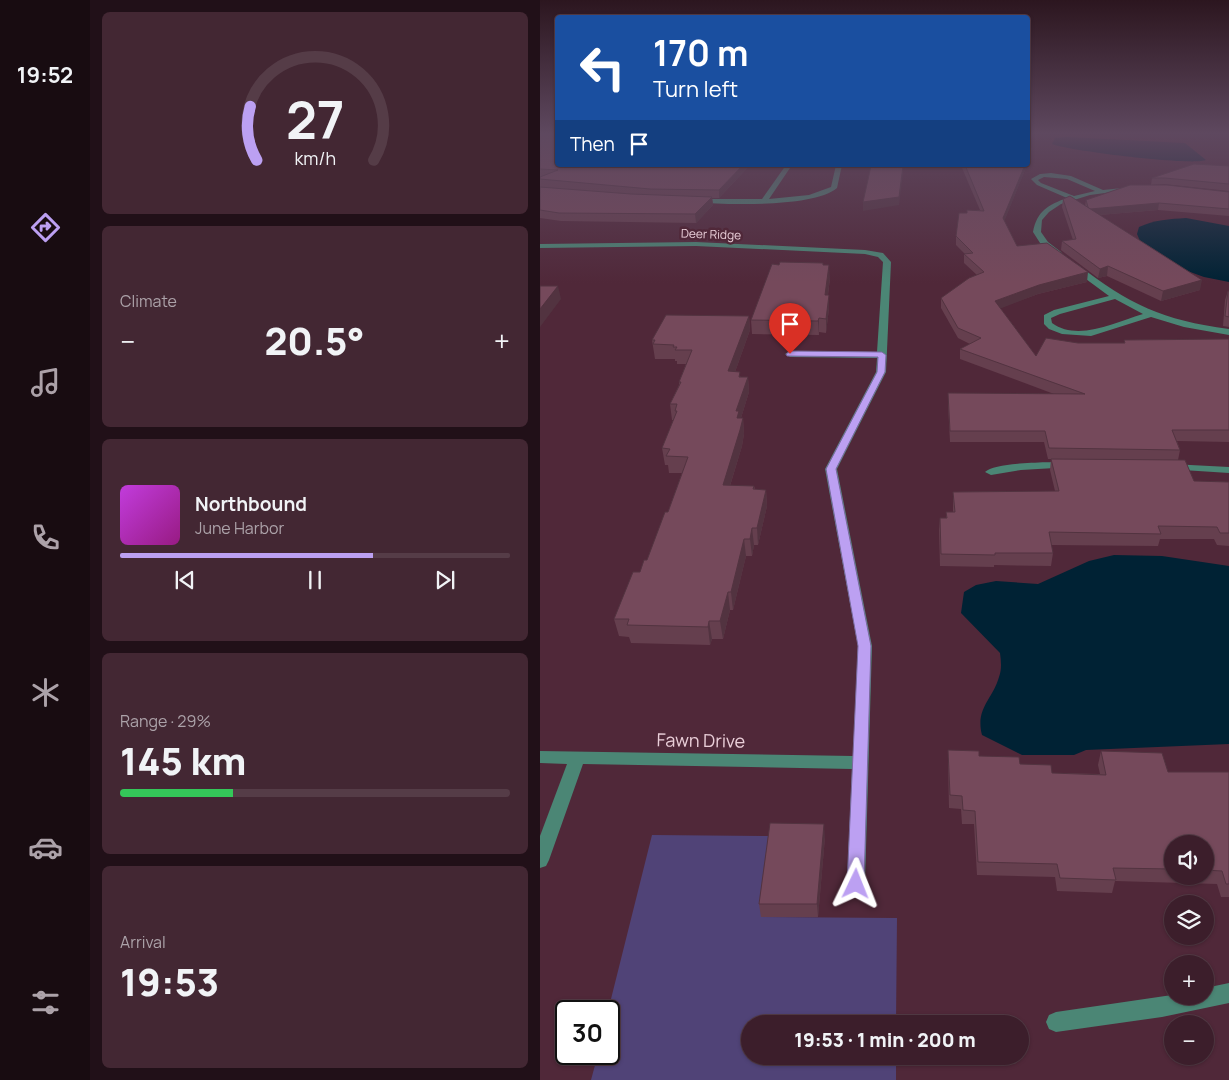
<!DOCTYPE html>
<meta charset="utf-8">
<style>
:root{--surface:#3c1e2b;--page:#432733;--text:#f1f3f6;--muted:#aca2a9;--line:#553c47;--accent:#bca0f2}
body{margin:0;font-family:Manrope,sans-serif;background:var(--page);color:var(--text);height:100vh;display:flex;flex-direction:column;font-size:19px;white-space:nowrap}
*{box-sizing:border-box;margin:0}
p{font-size:16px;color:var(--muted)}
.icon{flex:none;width:28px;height:28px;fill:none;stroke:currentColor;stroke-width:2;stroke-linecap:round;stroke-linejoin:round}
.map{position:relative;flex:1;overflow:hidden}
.details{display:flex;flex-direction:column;gap:12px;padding:12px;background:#211018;width:450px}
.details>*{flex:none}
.hud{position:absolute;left:15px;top:15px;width:475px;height:152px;border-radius:5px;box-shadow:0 1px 4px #0004,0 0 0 1px var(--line);background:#1a4fa0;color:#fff;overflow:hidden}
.fabs{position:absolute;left:624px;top:835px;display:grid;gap:10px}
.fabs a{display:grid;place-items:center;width:50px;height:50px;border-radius:50%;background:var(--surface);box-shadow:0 1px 4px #0004,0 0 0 1px var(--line);font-size:25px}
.speed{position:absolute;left:15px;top:1000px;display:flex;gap:10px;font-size:25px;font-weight:700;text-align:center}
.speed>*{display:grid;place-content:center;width:65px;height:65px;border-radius:50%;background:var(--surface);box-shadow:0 1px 4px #0004,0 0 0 1px var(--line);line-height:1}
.speed .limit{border:2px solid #111;border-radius:8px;background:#fff;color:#111}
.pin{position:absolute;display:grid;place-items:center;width:42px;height:42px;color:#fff;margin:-51px -21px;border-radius:50% 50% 50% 0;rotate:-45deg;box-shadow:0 0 5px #0007}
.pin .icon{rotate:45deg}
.me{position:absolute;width:55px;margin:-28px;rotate:2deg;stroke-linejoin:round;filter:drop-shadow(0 0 4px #0008)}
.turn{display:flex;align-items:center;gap:18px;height:105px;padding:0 15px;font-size:22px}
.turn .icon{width:65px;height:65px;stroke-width:2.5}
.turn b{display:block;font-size:35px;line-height:42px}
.then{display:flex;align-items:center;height:48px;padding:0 15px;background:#0003;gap:10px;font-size:19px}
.big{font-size:38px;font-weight:800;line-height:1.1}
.details .widget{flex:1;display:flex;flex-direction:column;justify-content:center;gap:8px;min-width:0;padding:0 18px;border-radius:8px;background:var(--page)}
.details .dial{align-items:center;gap:0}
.dial svg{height:130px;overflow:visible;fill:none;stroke:var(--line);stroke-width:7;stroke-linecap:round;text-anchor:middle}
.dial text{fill:var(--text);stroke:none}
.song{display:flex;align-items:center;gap:15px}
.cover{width:60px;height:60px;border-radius:8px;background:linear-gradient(135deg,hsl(290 70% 55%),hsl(310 70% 35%))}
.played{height:5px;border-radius:2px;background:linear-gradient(90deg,var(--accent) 65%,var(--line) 65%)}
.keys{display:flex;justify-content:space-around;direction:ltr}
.heat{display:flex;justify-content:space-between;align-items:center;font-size:28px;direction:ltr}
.charge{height:8px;border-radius:4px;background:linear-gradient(90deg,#34c759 29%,var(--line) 0)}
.trip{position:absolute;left:201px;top:1015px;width:288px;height:50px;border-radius:25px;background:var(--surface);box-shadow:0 1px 4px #0004,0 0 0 1px var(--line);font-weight:800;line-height:50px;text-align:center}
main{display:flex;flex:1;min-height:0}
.tab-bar{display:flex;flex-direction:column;width:90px;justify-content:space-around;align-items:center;background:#180c11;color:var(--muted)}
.tab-bar .icon{width:35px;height:35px}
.tab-bar .active{color:var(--accent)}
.tab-bar b{font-size:22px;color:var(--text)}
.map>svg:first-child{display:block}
.green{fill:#504377}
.water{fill:#002234}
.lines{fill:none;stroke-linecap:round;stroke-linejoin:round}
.minor{fill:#4b8675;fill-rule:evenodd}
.wall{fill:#653f4e;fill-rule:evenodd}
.shaded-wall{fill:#523340}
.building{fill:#75495b;stroke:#523340}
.route{fill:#bca0f2;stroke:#7a689d}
.labels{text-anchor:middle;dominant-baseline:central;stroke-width:5;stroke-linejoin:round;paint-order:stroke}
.far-street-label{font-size:12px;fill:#eacfd9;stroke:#502839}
.near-street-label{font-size:18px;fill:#eacfd9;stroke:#502839}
</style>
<main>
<nav class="tab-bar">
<b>19:52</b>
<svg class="icon active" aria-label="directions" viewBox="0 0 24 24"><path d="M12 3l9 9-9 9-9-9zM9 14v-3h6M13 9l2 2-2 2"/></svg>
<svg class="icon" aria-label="music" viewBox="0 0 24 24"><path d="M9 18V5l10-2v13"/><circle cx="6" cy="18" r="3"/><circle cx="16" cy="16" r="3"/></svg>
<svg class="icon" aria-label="phone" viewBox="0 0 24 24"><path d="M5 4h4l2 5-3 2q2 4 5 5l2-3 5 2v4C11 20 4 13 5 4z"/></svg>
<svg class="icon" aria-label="climate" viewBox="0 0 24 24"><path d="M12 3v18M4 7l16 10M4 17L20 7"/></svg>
<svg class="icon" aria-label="car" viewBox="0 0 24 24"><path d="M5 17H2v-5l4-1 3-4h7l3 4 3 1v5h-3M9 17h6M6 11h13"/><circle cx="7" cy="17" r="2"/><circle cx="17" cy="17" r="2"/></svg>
<svg class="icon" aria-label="filters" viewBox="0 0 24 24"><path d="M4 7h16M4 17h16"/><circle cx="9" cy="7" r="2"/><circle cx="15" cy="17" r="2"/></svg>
</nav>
<section class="details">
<div class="widget dial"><svg viewBox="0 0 100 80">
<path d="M14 69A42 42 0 1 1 86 69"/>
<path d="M14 69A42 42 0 0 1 10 36" stroke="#bca0f2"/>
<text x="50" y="56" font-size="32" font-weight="700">27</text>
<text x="50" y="72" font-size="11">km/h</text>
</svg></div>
<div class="widget"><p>Climate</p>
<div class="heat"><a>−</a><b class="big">20.5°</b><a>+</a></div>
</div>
<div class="widget">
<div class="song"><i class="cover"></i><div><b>Northbound</b><p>June Harbor</p></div></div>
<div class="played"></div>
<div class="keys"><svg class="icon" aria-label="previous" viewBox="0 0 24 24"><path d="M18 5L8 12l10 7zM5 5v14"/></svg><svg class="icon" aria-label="pause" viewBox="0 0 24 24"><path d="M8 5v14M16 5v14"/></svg><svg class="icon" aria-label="next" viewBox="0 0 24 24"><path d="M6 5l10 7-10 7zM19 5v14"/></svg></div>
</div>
<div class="widget"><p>Range · 29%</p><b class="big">145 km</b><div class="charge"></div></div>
<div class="widget"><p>Arrival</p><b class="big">19:53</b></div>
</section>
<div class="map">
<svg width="689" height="1080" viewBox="0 0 689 1080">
<rect width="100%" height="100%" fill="#502839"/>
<polygon class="green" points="112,835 232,836 221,917 357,918 356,1024 210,1024 210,1056 356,1056 356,1080 51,1080 58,1054 69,1054 68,1011"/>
<g class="water">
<path d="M527,137l118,6 21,17c-13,6 -137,-9 -154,-16l3,-6z"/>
<path d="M646,218l43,8v56l-25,-5 -22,-8 -42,-28 -3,-7 2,-7c15,-7 31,-8 47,-9z"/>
<path d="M574,555l48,1 67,10v178l-143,6 -12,5h-52l-40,-20c-7,-27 11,-36 17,-58 3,-8 2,-16 1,-24l-39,-40 3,-21 12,-7 20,-4 42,3 51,-23z"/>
</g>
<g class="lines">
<g class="minor">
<path d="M246,165h6l-23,34 40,-4 22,-8 5,-22h6l-5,23c-24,20 -108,16 -140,15l-3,-2 3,-2h65z"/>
<path d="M511,173l20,3 32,14 29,-3 3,2 -45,6 -29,9 -12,8 -7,8 -1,12 7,10 13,10 1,2 -4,2 -16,-10 -9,-14c4,-21 15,-27 34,-34l-30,-13 -6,-6 9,-5zM504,177l23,2 28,12 -21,5 -33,-13 -3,-3z"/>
<polygon points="156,242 325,250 343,253 351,262 346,372 297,469 332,646 325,883 323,889 316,891 309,889 307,883 312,769 43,764 9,860 6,866 0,868 0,836 27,764 0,763 0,751 313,756 318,646 285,469 336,372 337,358 250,357 245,354 250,351 337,352 343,262 338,257 325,254 156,246 0,248 0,244"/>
<path d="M531,264h6c53,41 85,56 152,65v6l-45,-8 -33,-10 -60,19 -29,-2 -13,-5 -5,-5v-9l10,-5 55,-14 -38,-28zM575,299l28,15c-27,8 -65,28 -91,9l-1,-5 9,-4z"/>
<path d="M528,462l4,1 2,2 -2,2 -51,3 -30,5 -6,-3c10,-10 67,-10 83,-10z"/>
<polygon points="631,464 689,467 689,473 627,469 625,467"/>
<polygon points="689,983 689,1003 622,1017 516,1032 509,1029 506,1022 509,1015 516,1012 632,995 632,996 665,996 665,988"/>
</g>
</g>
<g class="wall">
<polygon points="0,132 18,165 210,165 179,198 172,198 173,205 156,223 21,221 0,218"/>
<polygon points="423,165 487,165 464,221 477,246 547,282 498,294 460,308 496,356 538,343 584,343 584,340 689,339 689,442 637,441 640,450 638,460 654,481 689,482 689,546 677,545 674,539 620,539 618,546 511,545 513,553 511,566 454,565 454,567 400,566 399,530 400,518 406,518 406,512 413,512 413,492 515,491 510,470 511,459 508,459 504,442 410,442 408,404 408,393 514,394 420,359 420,349 430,344 418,338 401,308 401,298 437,275 424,263 424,254 425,254 416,245 416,236 427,213 440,210 422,168"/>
<polygon points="689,166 689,191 624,184 611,185 612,178"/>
<polygon points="689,192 689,216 618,210 559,215 660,290 621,301 567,276 558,278 521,250 522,241 533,240 522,207 523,199 545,206 546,200"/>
<polygon points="283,265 290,278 288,295 289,308 286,333 279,332 279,335 212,334 211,320"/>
<polygon points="688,291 689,291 689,327 683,326 685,300"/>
<polygon points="209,316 210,330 195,372 201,377 208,377 209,392 201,418 203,418 204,434 202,446 190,486 214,486 215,489 226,490 227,506 218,545 214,545 212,556 206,556 193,610 190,610 183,639 172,639 170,645 91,643 89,637 79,636 74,619 107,560 128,512 142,473 129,473 128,465 125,465 122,448 134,420 132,420 130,404 139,385 139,382 146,364 137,364 137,361 135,361 135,359 115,359 112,340"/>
<path d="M408,750l72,14 32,9 48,1 -2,-9 3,-14 67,21h61v125h-8l-4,-13 -102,-3 -3,12 -55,-2 -2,-14 -78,-2 -3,-51h-12l-1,-15 -12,-1 -1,-45zM632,844h33v32h-33z"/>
<polygon points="285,837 278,917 221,917 219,904"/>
</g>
<g class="shaded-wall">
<polygon points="492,148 491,155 488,165 488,159"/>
<polygon points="203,165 210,165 179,198 179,190"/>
<polygon points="485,165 487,165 462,227 463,218"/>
<polygon points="363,166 363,173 359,205 323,211 323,202"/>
<polygon points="172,197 173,205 156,223 155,214"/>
<polygon points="619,203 618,210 547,216 548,209"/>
<polygon points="289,265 290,278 286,308 285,295"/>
<polygon points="568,266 567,276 558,278 560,269"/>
<polygon points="548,272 547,282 498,294 454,311 455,301 499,285"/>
<polygon points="662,280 660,290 621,301 623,291"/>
<polygon points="18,286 21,299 0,327 0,309"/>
<polygon points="289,295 289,308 286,333 286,319"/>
<polygon points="209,316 210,330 190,386 188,371"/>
<polygon points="279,318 279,335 278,321"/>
<polygon points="208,377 209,392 200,421 199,434 196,411"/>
<polygon points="203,418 204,434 202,446 185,502 183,485"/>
<polygon points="226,490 227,506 218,545 217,528"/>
<polygon points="212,528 214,545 212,556 210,539"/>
<polygon points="204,539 206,556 193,610 191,592"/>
<polygon points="188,592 190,610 183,639 180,621"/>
<polygon points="169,621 172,639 170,645 168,627"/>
<polygon points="284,824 285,837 278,917 277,904"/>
</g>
<g class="building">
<polygon points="0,132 18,132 18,165 203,165 179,190 110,189 0,179 0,177 18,170 0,169"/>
<polygon points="488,148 492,148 488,159"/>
<polygon points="654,164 689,166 689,184 625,178 612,178"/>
<polygon points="425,165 485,165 463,218 477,246 507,243 548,272 499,285 455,301 496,356 506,338 538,343 585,343 584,340 689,339 689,430 632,430 640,450 509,448 505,431 410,431 408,393 545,394 420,349 441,338 418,328 401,298 429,278 444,272 424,254 433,253 416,236 419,213 427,213 427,210 444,211"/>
<polygon points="331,166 363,166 359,197 323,202"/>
<polygon points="590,185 627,185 689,192 689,209 619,203 550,209 548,207 546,200"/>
<polygon points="0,187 91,194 172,197 155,214 19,213 0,210"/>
<polygon points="530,196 662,280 623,291 568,266 560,269 522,241 536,239 523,199"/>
<polygon points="240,262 283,263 283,265 289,265 285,295 289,295 286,319 279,318 278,321 211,320 232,264 239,265"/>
<polygon points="0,286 18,286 0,309"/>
<polygon points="688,291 689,291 689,317 685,316"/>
<polygon points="126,315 209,316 188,371 200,372 199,377 208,377 196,411 199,411 197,418 203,418 200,430 183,485 214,486 213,489 226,490 217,528 212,528 210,539 204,539 191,592 188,592 180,621 169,621 168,627 87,625 89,619 74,619 93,572 100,572 104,560 107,560 125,512 128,512 148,457 126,456 130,449 122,448 137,411 135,411 137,404 130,404 141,382 139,382 152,350 135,350 137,347 133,347 134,345 113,344 115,340 112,340"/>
<polygon points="511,459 645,460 654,481 689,482 689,533 680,533 677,527 618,526 621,534 509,532 513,553 455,553 455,555 401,554 400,518 407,518 406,512 415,512 413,492 519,491"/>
<polygon points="408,750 439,751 439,756 479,757 480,764 511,765 512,773 566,775 561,751 622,753 628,772 689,772 689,884 686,884 682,871 665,870 665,844 632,844 632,869 573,868 576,880 520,878 517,864 438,862 435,811 423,810 422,796 410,795"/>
<polygon points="230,823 284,824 277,904 219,904"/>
</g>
<linearGradient id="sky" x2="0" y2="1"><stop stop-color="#2c161f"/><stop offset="0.47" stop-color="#5e485f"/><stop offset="1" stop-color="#5e485f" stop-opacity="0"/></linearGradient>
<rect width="689" height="283" fill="url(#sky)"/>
<polygon class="route" points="250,351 342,352 346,355 345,372 296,469 331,646 324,884 322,889 316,891 310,889 307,884 318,646 286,469 337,372 338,357 247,356 246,354"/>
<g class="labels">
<g class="far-street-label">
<text transform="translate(171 234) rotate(2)">Deer Ridge</text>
</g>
<g class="near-street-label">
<text transform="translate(161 740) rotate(1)">Fawn Drive</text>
</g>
</g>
</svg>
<div class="fabs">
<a><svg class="icon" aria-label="sound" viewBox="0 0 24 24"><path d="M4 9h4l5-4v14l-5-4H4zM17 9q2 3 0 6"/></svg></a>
<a><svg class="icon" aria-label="layers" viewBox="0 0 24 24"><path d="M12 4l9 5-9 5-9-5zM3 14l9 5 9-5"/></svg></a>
<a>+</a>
<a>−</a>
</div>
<div class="speed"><div class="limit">30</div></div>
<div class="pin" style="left:250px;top:354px;background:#d93025"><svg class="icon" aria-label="arrive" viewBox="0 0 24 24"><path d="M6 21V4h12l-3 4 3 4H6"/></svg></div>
<svg class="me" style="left:316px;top:884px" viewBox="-20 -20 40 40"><path d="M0-17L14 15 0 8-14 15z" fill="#bca0f2" stroke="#fff" stroke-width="4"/></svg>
<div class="trip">19:53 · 1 min · 200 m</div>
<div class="hud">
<div class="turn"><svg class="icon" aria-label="left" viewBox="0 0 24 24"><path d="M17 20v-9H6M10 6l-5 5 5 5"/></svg><div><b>170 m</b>Turn left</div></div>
<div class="then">Then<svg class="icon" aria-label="arrive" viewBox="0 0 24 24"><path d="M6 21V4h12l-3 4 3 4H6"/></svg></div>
</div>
</div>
</main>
